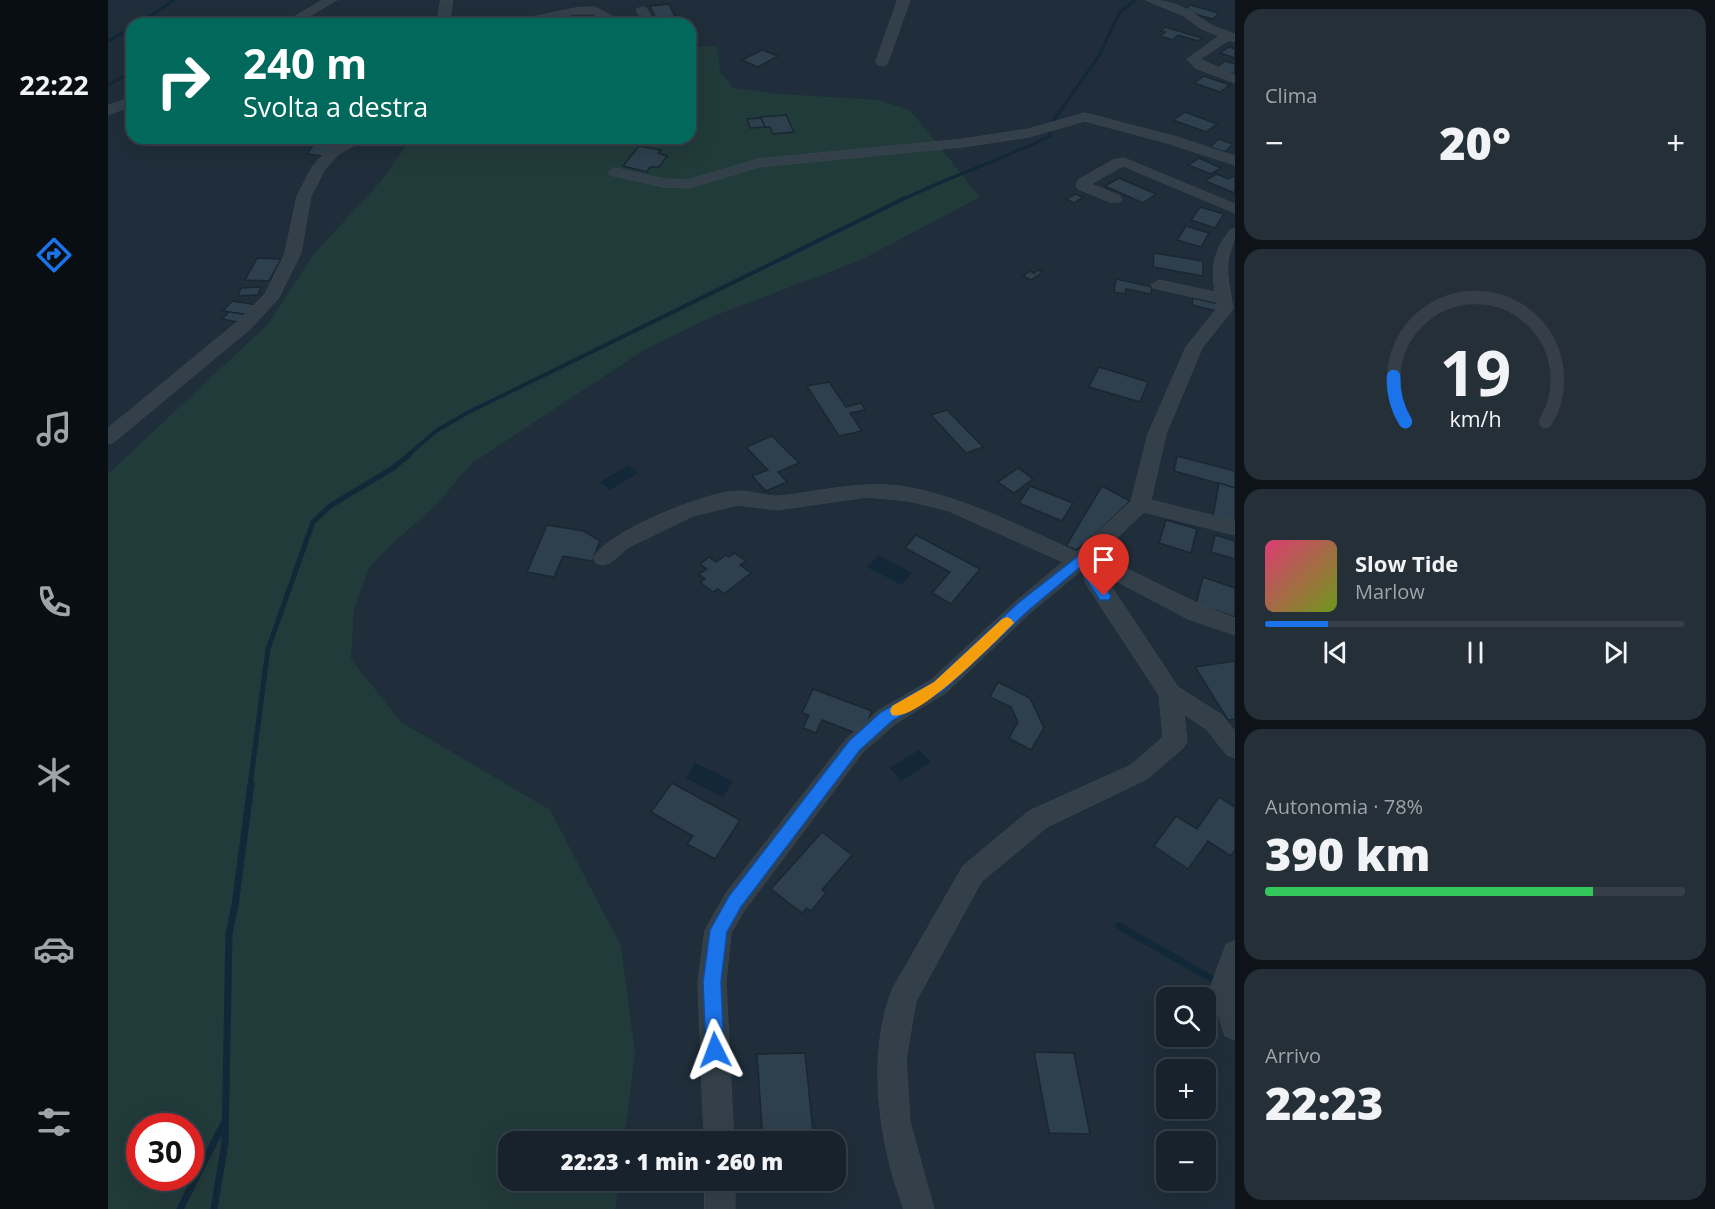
<!DOCTYPE html>
<html lang="it">
<meta charset="utf-8">
<style>
:root{--surface:#17222c;--page:#242f38;--text:#f1f3f6;--muted:#9ea4a9;--line:#363f48;--accent:#1a73e8}
body{margin:0;font-family:"Open Sans",sans-serif;background:var(--page);color:var(--text);height:100vh;display:flex;flex-direction:column;font-size:22px;white-space:nowrap}
*{box-sizing:border-box;margin:0}
p{font-size:20px;color:var(--muted)}
.icon{flex:none;width:33px;height:33px;fill:none;stroke:currentColor;stroke-width:2;stroke-linecap:round;stroke-linejoin:round}
.map{position:relative;flex:1;overflow:hidden}
.side{display:flex;flex-direction:column;gap:9px;padding:9px;background:#0d1318;width:480px}
.side>*{flex:none}
.top-card{position:absolute;left:18px;top:18px;width:570px;height:126px;border-radius:18px;box-shadow:0 6px 24px #0002,0 0 0 2px var(--line);background:#00695c;color:#fff;overflow:hidden}
.fabs{position:absolute;left:1048px;top:987px;display:grid;gap:12px}
.fabs a{display:grid;place-items:center;width:60px;height:60px;border-radius:12px;background:var(--surface);box-shadow:0 6px 24px #0002,0 0 0 2px var(--line);font-size:30px}
.speed{position:absolute;left:18px;top:1113px;display:flex;gap:12px;font-size:30px;font-weight:700;text-align:center}
.speed>*{display:grid;place-content:center;width:78px;height:78px;border-radius:50%;background:var(--surface);box-shadow:0 6px 24px #0002,0 0 0 2px var(--line);line-height:1}
.speed .limit{border:9px solid #d22;background:#fff;color:#111}
.pin{position:absolute;display:grid;place-items:center;width:51px;height:51px;color:#fff;margin:-62px -26px;border-radius:50% 50% 50% 0;rotate:-45deg;box-shadow:0 0 6px #0007}
.pin .icon{rotate:45deg}
.me{position:absolute;width:66px;margin:-33px;rotate:357deg;stroke-linejoin:round;filter:drop-shadow(0 0 4px #0008)}
.turn{display:flex;align-items:center;gap:21px;height:126px;padding:0 18px;font-size:27px}
.turn .icon{width:78px;height:78px;stroke-width:2.5}
.turn b{display:block;font-size:42px;line-height:51px}
.big{font-size:45px;font-weight:800;line-height:1.1}
.side .card{flex:1;display:flex;flex-direction:column;justify-content:center;gap:9px;min-width:0;padding:0 21px;border-radius:18px;background:var(--page)}
.side .dial{align-items:center;gap:0}
.dial svg{height:156px;overflow:visible;fill:none;stroke:var(--line);stroke-width:7;stroke-linecap:round;text-anchor:middle}
.dial text{fill:var(--text);stroke:none}
.song{display:flex;align-items:center;gap:18px}
.cover{width:72px;height:72px;border-radius:9px;background:linear-gradient(135deg,hsl(340 70% 55%),hsl(80 70% 35%))}
.played{height:6px;border-radius:3px;background:linear-gradient(90deg,var(--accent) 15%,var(--line) 15%)}
.keys{display:flex;justify-content:space-around;direction:ltr}
.heat{display:flex;justify-content:space-between;align-items:center;font-size:33px;direction:ltr}
.charge{height:9px;border-radius:4px;background:linear-gradient(90deg,#34c759 78%,var(--line) 0)}
.trip{position:absolute;left:390px;top:1131px;width:348px;height:60px;border-radius:18px;background:var(--surface);box-shadow:0 6px 24px #0002,0 0 0 2px var(--line);font-weight:800;line-height:60px;text-align:center}
main{display:flex;flex:1;min-height:0}
.tab-bar{display:flex;flex-direction:column;width:108px;justify-content:space-around;align-items:center;background:#090e12;color:var(--muted)}
.tab-bar .icon{width:42px;height:42px}
.tab-bar .selected{color:var(--accent)}
.tab-bar b{font-size:27px;color:var(--text)}
.map>svg:first-child{display:block}
.green{fill:#213b3a;fill-rule:evenodd}
.water{fill:#122738}
.lines{fill:none;stroke-linecap:round;stroke-linejoin:round}
.stream-far3{stroke:#122738;stroke-width:3}
.stream-far2{stroke:#122738;stroke-width:4}
.stream-far1{stroke:#122738;stroke-width:5}
.stream{stroke:#122738;stroke-width:7}
.building{fill:#2e404e;stroke:#1a2731;stroke-width:1.5}
.minor-casing{stroke:#3c4954;stroke-width:1}
.minor{fill:#33404a;fill-rule:evenodd}
.route{fill:#1a73e8;stroke:#114b97;stroke-width:1.5}
.slow{fill:#f59e0b}
</style>
<main>
<nav class="tab-bar">
<b>22:22</b>
<svg class="icon selected" aria-label="directions" viewBox="0 0 24 24"><path d="M12 3l9 9-9 9-9-9zM9 14v-3h6M13 9l2 2-2 2"/></svg>
<svg class="icon" aria-label="music" viewBox="0 0 24 24"><path d="M9 18V5l10-2v13"/><circle cx="6" cy="18" r="3"/><circle cx="16" cy="16" r="3"/></svg>
<svg class="icon" aria-label="phone" viewBox="0 0 24 24"><path d="M5 4h4l2 5-3 2q2 4 5 5l2-3 5 2v4C11 20 4 13 5 4z"/></svg>
<svg class="icon" aria-label="climate" viewBox="0 0 24 24"><path d="M12 3v18M4 7l16 10M4 17L20 7"/></svg>
<svg class="icon" aria-label="car" viewBox="0 0 24 24"><path d="M5 17H2v-5l4-1 3-4h7l3 4 3 1v5h-3M9 17h6M6 11h13"/><circle cx="7" cy="17" r="2"/><circle cx="17" cy="17" r="2"/></svg>
<svg class="icon" aria-label="filters" viewBox="0 0 24 24"><path d="M4 7h16M4 17h16"/><circle cx="9" cy="7" r="2"/><circle cx="15" cy="17" r="2"/></svg>
</nav>
<div class="map">
<svg width="1127" height="1209" viewBox="0 0 1127 1209">
<rect width="100%" height="100%" fill="#1f2e3a"/>
<path class="green" d="M609,46l3,26 13,16 46,6 99,6 32,10 70,87 -117,62 -149,57 -70,34 -173,114 -36,42 -45,40 -21,22 -15,41 -3,50 50,63 149,88 71,136 14,107 -11,88 -116,1v38l111,1 -4,28h-507v-735l160,-150 45,-69 69,-75 29,-42h279v-91zM32,1126h50v52h-50z"/>
<g class="water">
<polygon points="521,465 530,473 502,490 492,482"/>
<polygon points="770,555 804,573 794,585 759,567"/>
<polygon points="811,750 823,762 793,781 782,768"/>
<polygon points="587,763 625,781 615,797 578,778"/>
</g>
<g class="lines">
<g class="stream-far3">
<polyline points="39,19 72,24"/>
<polyline points="31,24 66,0"/>
<polyline points="0,41 24,28"/>
<polyline points="0,85 24,72"/>
<polyline points="945,121 991,56 1011,13 1027,0"/>
<path d="M794,200c48,-24 100,-40 148,-64l-1,-6"/>
</g>
<polyline class="stream-far2" points="299,456 328,431 359,413 797,198"/>
<polyline class="stream-far1" points="142,786 160,649 205,522 222,506 285,468 301,455"/>
<g class="stream">
<polyline points="1011,926 1111,983"/>
<polyline points="72,1209 116,1123"/>
<polyline points="106,1209 117,1143 121,934 127,905 143,784"/>
</g>
</g>
<g class="building">
<polygon points="561,4 570,23 556,24 552,17 548,18 542,6"/>
<polygon points="1082,5 1111,13 1105,19 1075,11"/>
<polygon points="1057,27 1094,38 1090,41 1070,35 1065,40 1052,36 1057,32 1053,31"/>
<polygon points="1121,47 1127,49 1127,58 1112,53"/>
<polygon points="654,50 670,56 650,67 634,60"/>
<polygon points="1117,61 1127,64 1127,74 1107,68"/>
<polygon points="1096,76 1122,85 1112,92 1086,83"/>
<polygon points="1077,112 1109,124 1098,132 1065,120"/>
<polygon points="678,115 686,132 665,134 662,127 657,127 652,117"/>
<polygon points="653,118 657,127 642,128 639,119"/>
<polygon points="194,139 226,142 216,156 199,154 206,144 191,143"/>
<polygon points="1111,139 1125,144 1117,152 1102,147"/>
<polygon points="531,146 553,150 550,153 559,156 551,167 542,167 539,172 515,166"/>
<polygon points="1091,158 1113,168 1103,174 1080,165"/>
<polygon points="1108,174 1121,179 1127,175 1127,193 1097,181"/>
<polygon points="1011,178 1048,194 1035,203 997,186"/>
<polygon points="967,194 975,197 966,203 958,199"/>
<polygon points="1092,207 1116,214 1107,228 1083,220"/>
<polygon points="1078,226 1101,233 1093,247 1069,240"/>
<polygon points="1046,253 1095,261 1095,276 1045,267"/>
<polygon points="149,258 173,259 161,281 137,280"/>
<polygon points="930,270 935,272 923,280 915,276 922,271 926,273"/>
<polygon points="1008,279 1044,287 1043,294 1018,289 1017,294 1006,292"/>
<polygon points="153,287 150,295 130,296 133,288"/>
<polygon points="1085,298 1111,304 1109,311 1084,305"/>
<polygon points="124,301 150,305 141,315 115,311"/>
<polygon points="121,312 141,315 134,323 114,319"/>
<polygon points="991,367 1040,382 1032,402 981,387"/>
<polygon points="721,382 738,407 753,403 757,410 742,413 754,431 731,436 699,386"/>
<polygon points="839,410 875,447 858,453 823,415"/>
<polygon points="664,436 691,463 670,472 679,482 658,491 644,476 660,470 638,447"/>
<polygon points="1069,456 1127,471 1127,488 1066,471"/>
<polygon points="910,468 925,479 906,493 890,482"/>
<polygon points="1111,483 1127,488 1127,522 1105,516"/>
<polygon points="922,486 965,503 954,521 911,503"/>
<polygon points="994,486 1022,501 986,536 968,550 958,546"/>
<polygon points="1058,520 1089,529 1083,553 1051,543"/>
<polygon points="439,525 476,531 492,541 484,561 455,556 446,577 419,572"/>
<polygon points="808,535 872,569 843,604 824,593 842,572 797,548"/>
<polygon points="1107,535 1127,541 1127,559 1103,552"/>
<polygon points="626,553 638,561 632,565 643,573 616,594 610,589 605,592 592,582 597,579 591,574 599,569 592,564 601,557 608,562 618,555 621,557"/>
<polygon points="1095,577 1127,588 1127,617 1088,604"/>
<polygon points="1127,661 1127,719 1120,720 1087,667"/>
<polygon points="890,682 922,698 936,728 923,750 901,738 910,722 903,707 882,697"/>
<polygon points="705,689 764,711 753,735 714,720 708,733 695,728 701,715 694,713"/>
<polygon points="564,783 632,820 607,859 579,844 585,836 543,812"/>
<polygon points="1111,797 1127,807 1127,850 1123,856 1100,841 1080,869 1046,846 1068,816 1089,829"/>
<polygon points="714,832 744,855 714,890 718,893 703,911 699,908 694,913 663,889"/>
<polygon points="926,1052 966,1053 982,1134 941,1133"/>
<polygon points="697,1053 706,1142 655,1142 649,1054"/>
</g>
<g class="lines">
<defs>
<g id="minor">
<polygon points="215,0 229,0 188,24 174,24"/>
<polygon points="333,0 345,0 342,18 353,24 332,22 330,20"/>
<polygon points="790,0 802,0 780,62 778,65 770,65 768,62"/>
<path d="M1038,0c28,0 40,8 62,23 7,5 19,8 27,11v8l-6,-2 -29,19 35,16v8l-40,-15 -8,-9 32,-23 -19,-8 -16,-12z"/>
<polygon points="487,7 519,24 504,24 485,14 467,14 422,24 399,24 405,21 467,8"/>
<polygon points="534,7 538,8 548,24 536,24 528,10"/>
<polygon points="24,97 24,106 0,115 0,106"/>
<polygon points="977,113 1069,137 1127,156 1127,165 1059,143 977,121 921,137 855,147 651,167 581,188 556,187 502,175 500,172 507,168 556,179 580,180 650,159 855,139 920,129"/>
<polygon points="243,138 261,138 232,153 217,169 203,196 193,253 170,299 141,330 6,442 0,444 0,428 129,322 157,294 177,253 189,196 204,167 222,147"/>
<polygon points="1016,158 1127,204 1127,213 1015,166 983,184 1012,196 1014,199 1012,202 1002,202 970,189 968,186 970,180 1005,160"/>
<path d="M1127,229c0,15 -5,19 -7,32 -2,16 3,33 5,48l-31,39 -36,86 -15,66 84,21v14l-91,-23 -43,41v3c45,21 88,46 134,62v17l-47,-16 -85,-45 75,113 44,28 13,16v27l-8,-3 -21,-26 -22,-15 3,27 -4,7 -36,31 -100,48 -66,55 -65,119 -10,58 4,63 24,87h-30c-25,-64 -38,-156 -11,-221l70,-122 66,-55 102,-46 32,-28 -4,-42 -73,-111 -4,-14 -52,43 -83,79 -52,32 -32,28 -119,159 -13,22 -5,49 8,160h-30l-6,-160 7,-52 21,-37 121,-155 32,-28 52,-30 85,-79 47,-39 -114,-51 -40,-10 -42,-4 -90,13 -39,-5 -45,11 -64,31 -19,16 -7,2 -7,-2 -3,-5c15,-27 115,-67 146,-67 14,0 28,6 41,5 44,-5 87,-17 131,-8 59,12 112,40 166,64l54,-51 17,-67 38,-87 31,-39 -1,-6 -63,-14 -2,-3 8,-5 56,12c-4,-26 -1,-41 15,-62z"/>
<polygon points="1127,941 1127,1040 1117,1036 1102,988 1118,945"/>
<rect x="597" y="1180" width="30" height="29"/>
</g>
</defs>
<use href="#minor" class="minor-casing"/>
<use href="#minor" class="minor"/>
</g>
<polygon class="route" points="983,546 990,551 991,578 1003,596 1001,600 992,600 978,579 977,563 920,611 836,690 784,721 752,750 633,907 619,932 613,982 616,1050 614,1057 607,1059 601,1057 598,1050 595,982 602,930 621,896 741,741 773,712 826,682 910,603"/>
<path class="slow" d="M899,617l4,2 3,4 -3,3c-18,18 -95,97 -119,89l-2,-4 2,-5 42,-24 68,-63z"/>
</svg>
<div class="fabs">
<a><svg class="icon" aria-label="search" viewBox="0 0 24 24"><circle cx="10" cy="10" r="6"/><path d="M15 15l6 6"/></svg></a>
<a>+</a>
<a>−</a>
</div>
<div class="speed"><div class="limit">30</div></div>
<div class="pin" style="left:996px;top:596px;background:#d93025"><svg class="icon" aria-label="arrive" viewBox="0 0 24 24"><path d="M6 21V4h12l-3 4 3 4H6"/></svg></div>
<svg class="me" style="left:607px;top:1050px" viewBox="-20 -20 40 40"><path d="M0-17L14 15 0 8-14 15z" fill="#1a73e8" stroke="#fff" stroke-width="4"/></svg>
<div class="trip">22:23 · 1 min · 260 m</div>
<div class="top-card">
<div class="turn"><svg class="icon" aria-label="right" viewBox="0 0 24 24"><path d="M7 20v-9h11M14 6l5 5-5 5"/></svg><div><b>240 m</b>Svolta a destra</div></div>
</div>
</div>
<section class="side">
<div class="card"><p>Clima</p>
<div class="heat"><a>−</a><b class="big">20°</b><a>+</a></div>
</div>
<div class="card dial"><svg viewBox="0 0 100 80">
<path d="M14 69A42 42 0 1 1 86 69"/>
<path d="M14 69A42 42 0 0 1 8 46" stroke="#1a73e8"/>
<text x="50" y="56" font-size="32" font-weight="700">19</text>
<text x="50" y="72" font-size="11">km/h</text>
</svg></div>
<div class="card">
<div class="song"><i class="cover"></i><div><b>Slow Tide</b><p>Marlow</p></div></div>
<div class="played"></div>
<div class="keys"><svg class="icon" aria-label="previous" viewBox="0 0 24 24"><path d="M18 5L8 12l10 7zM5 5v14"/></svg><svg class="icon" aria-label="pause" viewBox="0 0 24 24"><path d="M8 5v14M16 5v14"/></svg><svg class="icon" aria-label="next" viewBox="0 0 24 24"><path d="M6 5l10 7-10 7zM19 5v14"/></svg></div>
</div>
<div class="card"><p>Autonomia · 78%</p><b class="big">390 km</b><div class="charge"></div></div>
<div class="card"><p>Arrivo</p><b class="big">22:23</b></div>
</section>
</main>
